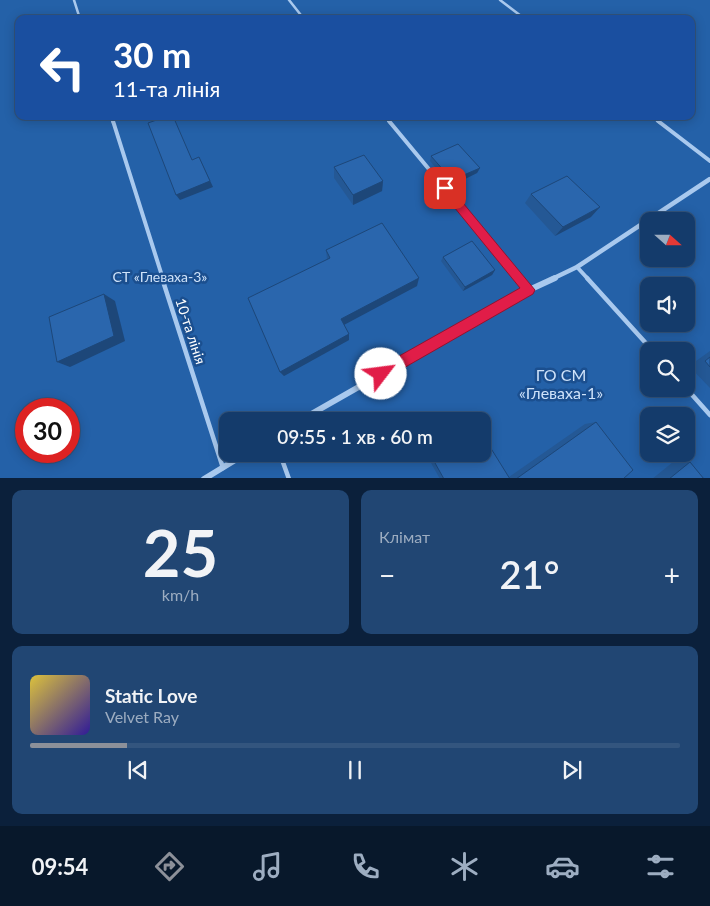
<!DOCTYPE html>
<html lang="uk">
<meta charset="utf-8">
<style>
:root{--surface:#143b6b;--page:#214673;--text:#f1f3f6;--muted:#9dadc1;--line:#33557e;--accent:#8c9099}
body{margin:0;font-family:Lato,sans-serif;background:var(--page);color:var(--text);height:100vh;display:flex;flex-direction:column;font-size:19px;white-space:nowrap}
*{box-sizing:border-box;margin:0}
p{font-size:16px;color:var(--muted)}
.icon{flex:none;width:28px;height:28px;fill:none;stroke:currentColor;stroke-width:2;stroke-linecap:round;stroke-linejoin:round}
.map{position:relative;height:478px;overflow:hidden}
.details{display:flex;flex-direction:column;gap:12px;padding:12px;background:#0b203b;flex:1}
.details>*{flex:none}
.guide{position:absolute;left:15px;top:15px;width:680px;height:105px;border-radius:10px;box-shadow:0 2px 12px #0003,0 0 0 1px var(--line);background:#1a4fa0;color:#fff;overflow:hidden}
.needle{width:32px;rotate:111deg}
.tools{position:absolute;left:640px;top:212px;display:grid;gap:10px}
.tools a{display:grid;place-items:center;width:55px;height:55px;border-radius:10px;background:var(--surface);box-shadow:0 2px 12px #0003,0 0 0 1px var(--line);font-size:25px}
.speed{position:absolute;left:15px;top:398px;display:flex;gap:10px;font-size:25px;font-weight:700;text-align:center}
.speed>*{display:grid;place-content:center;width:65px;height:65px;border-radius:50%;background:var(--surface);box-shadow:0 2px 12px #0003,0 0 0 1px var(--line);line-height:1}
.speed .limit{border:8px solid #d22;background:#fff;color:#111}
.pin{position:absolute;display:grid;place-items:center;width:42px;height:42px;color:#fff;margin:-21px;border-radius:10px;box-shadow:0 2px 8px #0006}
.me{position:absolute;width:55px;margin:-28px;rotate:60deg;stroke-linejoin:round;filter:drop-shadow(0 0 4px #0008)}
.turn{display:flex;align-items:center;gap:18px;height:105px;padding:0 15px;font-size:22px}
.turn .icon{width:65px;height:65px;stroke-width:2.5}
.turn b{display:block;font-size:35px;line-height:42px}
.big{font-size:38px;font-weight:600;line-height:1.1}
.details .widget{flex:1;display:flex;flex-direction:column;justify-content:center;gap:8px;min-width:0;padding:0 18px;border-radius:10px;background:var(--page)}
.details .dial{align-items:center;gap:0}
.dial b{font-size:65px;line-height:1}
.song{display:flex;align-items:center;gap:15px}
.cover{width:60px;height:60px;border-radius:8px;background:linear-gradient(135deg,hsl(50 70% 55%),hsl(250 70% 35%))}
.played{height:5px;border-radius:2px;background:linear-gradient(90deg,var(--accent) 15%,var(--line) 15%)}
.keys{display:flex;justify-content:space-around;direction:ltr}
.heat{display:flex;justify-content:space-between;align-items:center;font-size:28px;direction:ltr}
.details .tiles{flex:1;display:grid;gap:12px;grid-template-columns:1fr 1fr}
.widget:last-child{grid-column:span 2}
.trip{position:absolute;left:219px;top:412px;width:272px;height:50px;border-radius:10px;background:var(--surface);box-shadow:0 2px 12px #0003,0 0 0 1px var(--line);font-weight:600;line-height:50px;text-align:center}
.menu{display:flex;height:80px;justify-content:space-around;align-items:center;background:#08182b;color:var(--muted)}
.menu .icon{width:35px;height:35px}
.menu .active{color:var(--accent)}
.menu b{font-size:22px;color:var(--text)}
.map>svg:first-child{display:block}
.green{fill:#2461a8;fill-rule:evenodd}
.lines{fill:none;stroke-linecap:round;stroke-linejoin:round}
.lane-far2{stroke:#a9c9ee;stroke-width:2.5}
.lane-far1{stroke:#a9c9ee;stroke-width:4}
.lane{stroke:#a9c9ee;stroke-width:4.5}
.street-far1{stroke:#a9c9ee;stroke-width:4.5}
.street{stroke:#a9c9ee;stroke-width:6}
.wall{fill:#245895}
.shaded-wall{fill:#1d4779}
.building{fill:#2a66ad;stroke:#1d4779}
.route{fill:#e11d48;stroke:#92132f}
.labels{text-anchor:middle;dominant-baseline:central;stroke-width:5;stroke-linejoin:round;paint-order:stroke}
.park-label{font-size:14px;fill:#cfe3fa;stroke:#1b4f8f}
.street-label{font-size:14px;fill:#fff;stroke:#1b4f8f}
.near-park-label{font-size:16px;fill:#cfe3fa;stroke:#1b4f8f}
</style>
<div class="map">
<svg width="710" height="479" viewBox="0 0 710 479">
<rect width="100%" height="100%" fill="#1b4f8f"/>
<path class="green" d="M0,0h710v478h-710zM19,19h672v97h-672zM649,221h37v38h-37zM649,286h37v38h-37zM649,351h37v38h-37zM26,409h43v42h-43zM649,416h37v38h-37zM228,421h254v33h-254z"/>
<g class="lines">
<g class="lane-far2">
<polyline points="74,0 80,19"/>
<polyline points="289,0 304,19"/>
<polyline points="500,0 525,19"/>
<polyline points="111,116 113,123"/>
<polyline points="385,116 390,123"/>
<polyline points="651,116 660,123"/>
</g>
<g class="lane-far1">
<polyline points="113,121 163,279"/>
<polyline points="389,121 520,279"/>
<polyline points="658,121 710,161"/>
<polyline points="577,267 588,279"/>
</g>
<g class="lane">
<polyline points="162,278 223,468"/>
<polyline points="519,278 529,290"/>
<polyline points="587,278 653,351"/>
<polyline points="686,388 710,415"/>
<polyline points="280,454 289,479"/>
</g>
<polyline class="street-far1" points="552,279 577,267 710,179"/>
<g class="street">
<polyline points="299,421 529,290 555,278"/>
<polyline points="204,479 245,454"/>
</g>
</g>
<g class="wall">
<polygon points="431,156 480,168 477,173 451,186 430,161"/>
<polygon points="334,167 383,181 382,191 353,205 334,178"/>
<polygon points="531,194 591,217 555,236 525,203"/>
<polygon points="326,250 417,286 344,324 349,340 284,376 280,372 327,259"/>
<polygon points="443,257 495,270 492,275 463,291 441,261"/>
<polygon points="710,351 710,388 689,366"/>
<polygon points="596,422 623,479 440,479 431,463 446,454 482,454 509,477 585,424"/>
<polygon points="673,462 690,462 704,479 652,479"/>
</g>
<g class="shaded-wall">
<polygon points="312,116 318,116 312,119"/>
<polygon points="199,157 213,187 180,200 176,195"/>
<polygon points="480,168 477,173 451,186 452,180"/>
<polygon points="383,181 382,191 353,205 353,195"/>
<polygon points="600,207 591,217 555,236 563,227"/>
<polygon points="495,270 492,275 463,291 465,287"/>
<polygon points="419,278 417,286 342,326 341,319"/>
<polygon points="104,294 115,301 125,341 70,367 57,362"/>
<polygon points="349,334 349,340 284,376 280,372"/>
</g>
<g class="building">
<polygon points="168,116 173,116 192,160 199,157 210,181 176,195 148,123"/>
<polygon points="458,144 480,168 452,180 431,156"/>
<polygon points="364,155 383,181 353,195 334,167"/>
<polygon points="567,176 600,207 563,227 531,194"/>
<polygon points="382,223 419,278 341,319 349,334 280,372 248,298 330,258 326,250"/>
<polygon points="472,241 495,270 465,287 443,257"/>
<polygon points="104,294 114,336 57,362 49,317"/>
<polygon points="710,357 710,367 705,361"/>
<polygon points="596,422 633,470 623,479 516,479"/>
<polygon points="482,434 510,479 444,479 435,463 450,454 482,454"/>
<polygon points="690,462 704,479 669,479"/>
</g>
<polygon class="route" points="445,184 449,186 535,290 533,294 381,381 376,379 374,374 376,369 520,288 441,191 440,188"/>
<g class="labels">
<g class="park-label">
<text x="160" y="276">СТ «Глеваха-3»</text>
</g>
<g class="street-label">
<text transform="translate(191 331) rotate(72)">10-та лінія</text>
</g>
<g class="near-park-label">
<text x="561" y="374">ГО СМ<tspan x="561" dy="18">«Глеваха-1»</tspan></text>
</g>
</g>
</svg>
<div class="tools">
<a><svg class="needle" viewBox="-14 -14 28 28"><path d="M0-13l5 13h-10z" fill="#e53935"/><path d="M0 13l5-13h-10z" fill="#9dadc1"/></svg></a>
<a><svg class="icon" aria-label="sound" viewBox="0 0 24 24"><path d="M4 9h4l5-4v14l-5-4H4zM17 9q2 3 0 6"/></svg></a>
<a><svg class="icon" aria-label="search" viewBox="0 0 24 24"><circle cx="10" cy="10" r="6"/><path d="M15 15l6 6"/></svg></a>
<a><svg class="icon" aria-label="layers" viewBox="0 0 24 24"><path d="M12 4l9 5-9 5-9-5zM3 14l9 5 9-5"/></svg></a>
</div>
<div class="speed"><div class="limit">30</div></div>
<div class="pin" style="left:445px;top:188px;background:#d93025"><svg class="icon" aria-label="arrive" viewBox="0 0 24 24"><path d="M6 21V4h12l-3 4 3 4H6"/></svg></div>
<svg class="me" style="left:381px;top:374px" viewBox="-20 -20 40 40"><circle r="19" fill="#fff"/><path d="M0-13L10 11 0 6-10 11z" fill="#e11d48"/></svg>
<div class="trip">09:55 · 1 хв · 60 m</div>
<div class="guide">
<div class="turn"><svg class="icon" aria-label="left" viewBox="0 0 24 24"><path d="M17 20v-9H6M10 6l-5 5 5 5"/></svg><div><b>30 m</b>11-та лінія</div></div>
</div>
</div>
<section class="details">
<div class="tiles">
<div class="widget dial"><b>25</b><p>km/h</p></div>
<div class="widget"><p>Клімат</p>
<div class="heat"><a>−</a><b class="big">21°</b><a>+</a></div>
</div>
<div class="widget">
<div class="song"><i class="cover"></i><div><b>Static Love</b><p>Velvet Ray</p></div></div>
<div class="played"></div>
<div class="keys"><svg class="icon" aria-label="previous" viewBox="0 0 24 24"><path d="M18 5L8 12l10 7zM5 5v14"/></svg><svg class="icon" aria-label="pause" viewBox="0 0 24 24"><path d="M8 5v14M16 5v14"/></svg><svg class="icon" aria-label="next" viewBox="0 0 24 24"><path d="M6 5l10 7-10 7zM19 5v14"/></svg></div>
</div>
</div>
</section>
<nav class="menu">
<b>09:54</b>
<svg class="icon active" aria-label="directions" viewBox="0 0 24 24"><path d="M12 3l9 9-9 9-9-9zM9 14v-3h6M13 9l2 2-2 2"/></svg>
<svg class="icon" aria-label="music" viewBox="0 0 24 24"><path d="M9 18V5l10-2v13"/><circle cx="6" cy="18" r="3"/><circle cx="16" cy="16" r="3"/></svg>
<svg class="icon" aria-label="phone" viewBox="0 0 24 24"><path d="M5 4h4l2 5-3 2q2 4 5 5l2-3 5 2v4C11 20 4 13 5 4z"/></svg>
<svg class="icon" aria-label="climate" viewBox="0 0 24 24"><path d="M12 3v18M4 7l16 10M4 17L20 7"/></svg>
<svg class="icon" aria-label="car" viewBox="0 0 24 24"><path d="M5 17H2v-5l4-1 3-4h7l3 4 3 1v5h-3M9 17h6M6 11h13"/><circle cx="7" cy="17" r="2"/><circle cx="17" cy="17" r="2"/></svg>
<svg class="icon" aria-label="filters" viewBox="0 0 24 24"><path d="M4 7h16M4 17h16"/><circle cx="9" cy="7" r="2"/><circle cx="15" cy="17" r="2"/></svg>
</nav>
